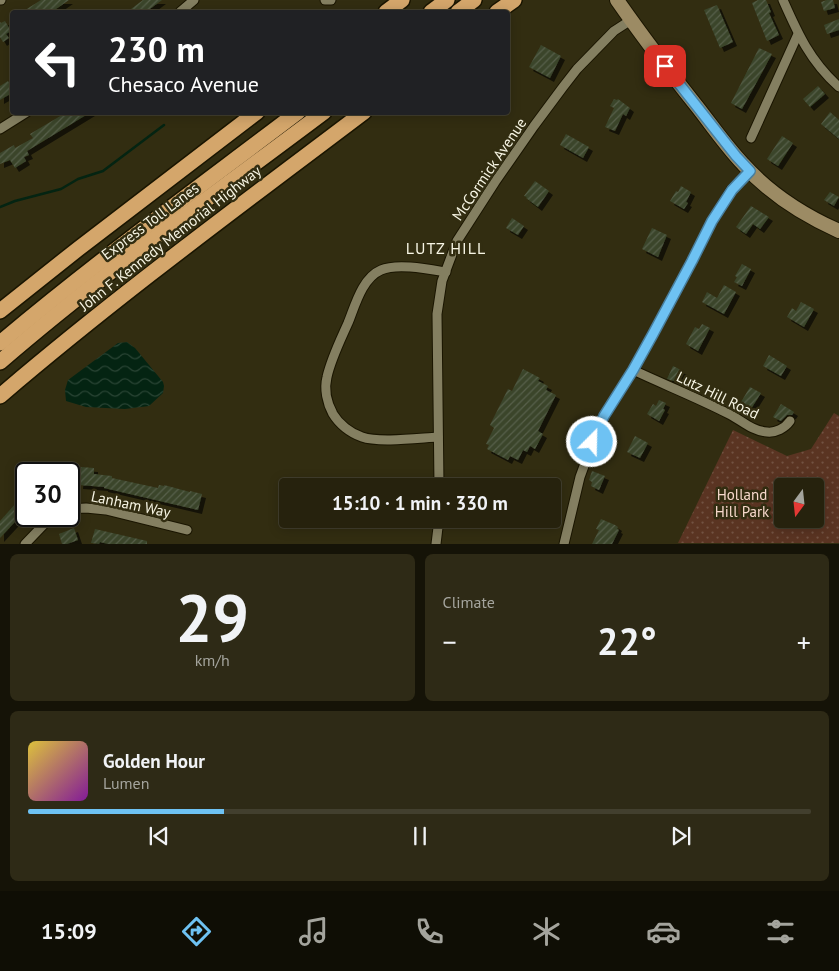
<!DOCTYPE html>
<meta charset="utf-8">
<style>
:root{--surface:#26220d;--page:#2e2a16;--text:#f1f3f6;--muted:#a4a49d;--line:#423f2e;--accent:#6ec2f3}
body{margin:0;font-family:"PT Sans",sans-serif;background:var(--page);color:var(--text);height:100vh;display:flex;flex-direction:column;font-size:19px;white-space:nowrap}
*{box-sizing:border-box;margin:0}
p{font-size:16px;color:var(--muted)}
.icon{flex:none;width:28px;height:28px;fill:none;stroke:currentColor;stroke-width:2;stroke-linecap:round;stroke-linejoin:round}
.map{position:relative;height:544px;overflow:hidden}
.panel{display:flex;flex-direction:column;gap:10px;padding:10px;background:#151307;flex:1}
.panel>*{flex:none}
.top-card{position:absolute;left:10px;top:10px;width:500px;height:105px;border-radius:5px;box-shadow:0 2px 12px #0003,0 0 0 1px var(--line);background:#202124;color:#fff;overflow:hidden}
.needle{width:32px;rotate:195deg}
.controls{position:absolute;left:774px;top:478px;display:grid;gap:10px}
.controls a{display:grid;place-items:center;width:50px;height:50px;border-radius:5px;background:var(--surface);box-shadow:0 2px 12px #0003,0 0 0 1px var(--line);font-size:25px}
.speed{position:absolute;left:15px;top:462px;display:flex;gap:10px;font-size:25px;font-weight:700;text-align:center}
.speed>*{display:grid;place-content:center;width:65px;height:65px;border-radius:50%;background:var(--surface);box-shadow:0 2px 12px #0003,0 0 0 1px var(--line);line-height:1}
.speed .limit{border:2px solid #111;border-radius:8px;background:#fff;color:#111}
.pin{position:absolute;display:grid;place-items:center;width:42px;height:42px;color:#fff;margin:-21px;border-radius:10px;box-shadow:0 2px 8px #0006}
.me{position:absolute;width:55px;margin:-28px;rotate:23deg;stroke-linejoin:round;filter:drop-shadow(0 0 4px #0008)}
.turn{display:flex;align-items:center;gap:18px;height:105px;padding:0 15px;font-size:22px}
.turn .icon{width:65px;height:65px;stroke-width:2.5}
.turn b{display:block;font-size:35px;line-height:42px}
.big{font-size:38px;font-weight:700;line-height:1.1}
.panel .tile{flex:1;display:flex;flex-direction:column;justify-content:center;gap:8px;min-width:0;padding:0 18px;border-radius:8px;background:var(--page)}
.panel .dial{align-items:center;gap:0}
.dial b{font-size:65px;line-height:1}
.song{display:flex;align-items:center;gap:15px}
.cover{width:60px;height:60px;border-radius:8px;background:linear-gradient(135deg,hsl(50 70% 55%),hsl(290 70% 35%))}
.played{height:5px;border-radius:2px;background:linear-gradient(90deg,var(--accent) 25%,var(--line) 25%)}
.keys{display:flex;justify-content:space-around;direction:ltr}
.heat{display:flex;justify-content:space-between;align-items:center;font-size:28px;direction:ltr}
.panel .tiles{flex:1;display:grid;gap:10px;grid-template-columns:1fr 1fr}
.tile:last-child{grid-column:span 2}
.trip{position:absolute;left:279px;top:478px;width:282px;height:50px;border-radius:5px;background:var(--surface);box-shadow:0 2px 12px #0003,0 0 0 1px var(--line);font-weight:700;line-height:50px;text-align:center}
.tab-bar{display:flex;height:80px;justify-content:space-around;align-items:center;background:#0f0e05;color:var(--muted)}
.tab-bar .icon{width:35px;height:35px}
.tab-bar .on{color:var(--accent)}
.tab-bar b{font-size:22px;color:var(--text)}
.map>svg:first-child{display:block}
.park{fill:url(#park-dots);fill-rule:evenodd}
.water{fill:url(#water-waves)}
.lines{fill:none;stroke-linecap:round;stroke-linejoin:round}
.stream{stroke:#042412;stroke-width:2.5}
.building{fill:url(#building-hatch);filter:url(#shadow)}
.street-casing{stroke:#1a1500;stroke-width:11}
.secondary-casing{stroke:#1a1500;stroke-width:16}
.highway-casing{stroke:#1a1500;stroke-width:18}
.street{stroke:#847f61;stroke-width:9}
.secondary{stroke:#9c8b64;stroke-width:14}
.highway{stroke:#d4a66b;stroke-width:15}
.route-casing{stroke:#487e9e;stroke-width:12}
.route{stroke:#6ec2f3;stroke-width:9}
.labels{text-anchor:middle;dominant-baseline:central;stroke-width:5;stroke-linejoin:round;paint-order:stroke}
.street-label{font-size:15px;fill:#f7f5e4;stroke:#322d11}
.park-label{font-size:15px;fill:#f7d9cc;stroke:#322d11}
.neighbourhood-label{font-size:16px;letter-spacing:1px;fill:#f7f5e4;stroke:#322d11}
</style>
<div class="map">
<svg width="839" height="544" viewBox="0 0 839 544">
<defs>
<pattern id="park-dots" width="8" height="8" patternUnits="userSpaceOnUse" patternTransform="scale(1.25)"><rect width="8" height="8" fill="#5a3422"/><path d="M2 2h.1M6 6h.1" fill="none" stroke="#725242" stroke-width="1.8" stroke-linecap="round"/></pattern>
<pattern id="water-waves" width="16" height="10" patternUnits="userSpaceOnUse" patternTransform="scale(1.25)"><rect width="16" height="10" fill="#042412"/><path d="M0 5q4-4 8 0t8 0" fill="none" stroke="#294434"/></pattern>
<pattern id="building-hatch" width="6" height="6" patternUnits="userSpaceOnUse" patternTransform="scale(1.25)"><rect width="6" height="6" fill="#3a452b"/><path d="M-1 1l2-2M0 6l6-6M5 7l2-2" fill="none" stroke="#57604a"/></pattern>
<filter id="shadow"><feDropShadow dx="4" dy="4" stdDeviation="0" flood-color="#0009"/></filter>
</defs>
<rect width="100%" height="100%" fill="#322d11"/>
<path class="park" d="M834,413l5,3v127h-161l55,-113 54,26 24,-7zM782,486h33v33h-33z"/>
<polygon class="water" points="127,342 135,348 163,382 164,386 163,393 149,406 125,409 86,407 66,401 65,390 68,380 118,343"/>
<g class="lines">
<polyline class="stream" points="0,207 15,201 61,189 78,179 103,171 164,125"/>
</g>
<g class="building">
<polygon points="41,0 69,0 56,9 59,12 22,12"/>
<polygon points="143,0 162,0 146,12 127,12"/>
<polygon points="758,0 766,0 771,12 769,13 779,35 767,41 752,3"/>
<polygon points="827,0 833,0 835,8 824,11 821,2"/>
<polygon points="717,5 733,42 720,48 704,10"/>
<polygon points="839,19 839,30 827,34 824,25"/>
<polygon points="5,21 11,31 6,34 9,38 3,42 0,37 0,22 1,23"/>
<polygon points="541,45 561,56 550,78 529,67"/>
<polygon points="759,48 772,54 742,109 731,103"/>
<polygon points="8,81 12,88 12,93 0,100 0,86"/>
<polygon points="818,86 825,94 810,107 803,99"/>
<polygon points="614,99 617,100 618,99 630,108 626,116 623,114 615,131 605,127 614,108 610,106"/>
<polygon points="67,112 91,112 27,151 29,155 24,157 26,161 15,168 10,160 0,164 0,153 14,145 15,148 33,138 30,134"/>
<polygon points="830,112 839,120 839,139 821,124"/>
<polygon points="566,134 589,147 583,158 560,145"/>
<polygon points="782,136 793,143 778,166 767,159"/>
<polygon points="535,181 549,191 538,207 526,198 527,197 524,196"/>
<polygon points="681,186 691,192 686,202 688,203 684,209 670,201 676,191 678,192"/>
<polygon points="830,192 839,197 834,206 824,200"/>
<polygon points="751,206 769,217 760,229 753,224 746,234 736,227"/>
<polygon points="512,218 524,226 518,235 506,228"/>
<polygon points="652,228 667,235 658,257 642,249"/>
<polygon points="742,264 751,269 742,286 734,282 737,277 735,276"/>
<polygon points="724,285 736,292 724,314 702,302 707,292 717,298"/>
<polygon points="801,302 814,309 804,327 787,317 792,308 796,311"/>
<polygon points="702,324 710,328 698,351 686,344 695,327 699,329"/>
<polygon points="769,355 787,366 781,376 763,366"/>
<polygon points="673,366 683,371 677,382 667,379"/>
<polygon points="523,369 540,378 538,381 548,386 546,390 556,395 538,431 543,434 535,449 530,446 527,452 523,450 518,460 510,456 508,460 487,449 489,445 486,444 494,428 490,425 508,389 512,391"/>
<polygon points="750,387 761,393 751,409 741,402"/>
<polygon points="659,400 666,403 663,409 665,410 659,421 647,414 653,404 656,406"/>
<polygon points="781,404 794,412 792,415 787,415 781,421 773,417"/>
<polygon points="635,436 648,443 640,458 627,452"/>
<polygon points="81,467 94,468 94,474 112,476 112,478 158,488 159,485 164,486 164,485 190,492 190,491 202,494 198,510 104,488 104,487 79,485"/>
<polygon points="592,471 605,476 599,490 591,486 592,482 589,480"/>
<polygon points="26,492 26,510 0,538 0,521"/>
<polygon points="601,519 615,525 618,527 617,529 619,530 612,544 592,544 599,530 596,529"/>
<polygon points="74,528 78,540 67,544 62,544 59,534"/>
<polygon points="95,529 147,541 147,544 108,544 100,542 99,544 91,543"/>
</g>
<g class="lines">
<defs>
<g id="street">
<polyline points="0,0 1,0"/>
<polyline points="325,0 331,0"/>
<path d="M783,0c15,34 27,61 56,87"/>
<polyline points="180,12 194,0"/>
<polyline points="0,129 27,112"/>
<polyline points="751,138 798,34"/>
<path d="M633,370c32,15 65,28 96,44 12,6 23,17 38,18 9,1 18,-4 23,-11"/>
<path d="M438,437c-19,1 -59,6 -76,0 -12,-4 -23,-13 -29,-23 -6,-11 -9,-25 -6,-37 4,-18 13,-36 21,-54 7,-17 14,-45 33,-53 16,-7 47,-1 65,2"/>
<polyline points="439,486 437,314 442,281 457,241 495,182 534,126 563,87 577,69 614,31 631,20"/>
<polyline points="69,509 86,508 106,510 187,530"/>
<polyline points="25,544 52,516"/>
<polyline points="436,544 439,519"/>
<polyline points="564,544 580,477 599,425 633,370 653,334 692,261 712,221 731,190 750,171"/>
</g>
<path id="secondary" d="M617,0c25,36 51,70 78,104 16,20 30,41 48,60 26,29 60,51 96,67"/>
<g id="highway">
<polyline points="386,12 402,0"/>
<polyline points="431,12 447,0"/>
<polyline points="458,12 474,0"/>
<polyline points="497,12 514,0"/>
<polyline points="0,311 78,249 257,112"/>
<path d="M0,343c96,-81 198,-155 298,-231"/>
<path d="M0,362c103,-89 215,-168 324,-250"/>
<path d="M0,396c117,-100 241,-191 364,-284"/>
</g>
</defs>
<use href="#street" class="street-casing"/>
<use href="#secondary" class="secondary-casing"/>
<use href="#highway" class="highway-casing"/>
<use href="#street" class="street"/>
<use href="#secondary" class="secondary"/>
<use href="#highway" class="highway"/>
</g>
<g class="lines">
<defs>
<polyline id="route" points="592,442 604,416 633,370 653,334 692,261 712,221 732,190 750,171 736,156 665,66"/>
</defs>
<use href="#route" class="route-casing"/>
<use href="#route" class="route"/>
</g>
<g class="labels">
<g class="street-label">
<text transform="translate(489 169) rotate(-56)">McCormick Avenue</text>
<text transform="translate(150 221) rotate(-37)">Express Toll Lanes</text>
<text transform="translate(170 238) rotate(-38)">John F. Kennedy Memorial Highway</text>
<text transform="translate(718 395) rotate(26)">Lutz Hill Road</text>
<text transform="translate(131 504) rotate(12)">Lanham Way</text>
</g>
<g class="park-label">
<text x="742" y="494">Holland<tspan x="742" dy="17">Hill Park</tspan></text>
</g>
<g class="neighbourhood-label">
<text x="446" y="248">LUTZ HILL</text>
</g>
</g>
</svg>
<div class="controls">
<a><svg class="needle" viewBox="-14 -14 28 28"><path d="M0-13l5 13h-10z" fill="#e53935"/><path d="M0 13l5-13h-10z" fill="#a4a49d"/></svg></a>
</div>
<div class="speed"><div class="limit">30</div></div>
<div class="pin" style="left:665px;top:66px;background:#d93025"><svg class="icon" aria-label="arrive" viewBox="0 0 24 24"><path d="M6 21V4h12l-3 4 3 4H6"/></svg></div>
<svg class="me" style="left:592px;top:442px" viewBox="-20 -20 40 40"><circle r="17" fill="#6ec2f3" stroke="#fff" stroke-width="3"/><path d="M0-11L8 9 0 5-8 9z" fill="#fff"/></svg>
<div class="trip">15:10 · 1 min · 330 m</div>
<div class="top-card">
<div class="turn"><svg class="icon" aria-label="left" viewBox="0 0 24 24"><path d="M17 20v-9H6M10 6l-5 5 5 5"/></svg><div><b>230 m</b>Chesaco Avenue</div></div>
</div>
</div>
<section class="panel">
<div class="tiles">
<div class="tile dial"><b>29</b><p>km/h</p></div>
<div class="tile"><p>Climate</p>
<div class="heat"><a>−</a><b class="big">22°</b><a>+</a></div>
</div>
<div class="tile">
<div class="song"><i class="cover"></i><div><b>Golden Hour</b><p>Lumen</p></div></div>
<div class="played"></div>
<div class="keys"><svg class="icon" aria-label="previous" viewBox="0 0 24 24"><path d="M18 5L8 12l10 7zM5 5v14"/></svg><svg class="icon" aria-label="pause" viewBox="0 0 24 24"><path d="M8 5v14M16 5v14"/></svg><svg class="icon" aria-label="next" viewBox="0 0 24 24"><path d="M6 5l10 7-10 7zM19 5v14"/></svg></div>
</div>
</div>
</section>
<nav class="tab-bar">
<b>15:09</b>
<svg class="icon on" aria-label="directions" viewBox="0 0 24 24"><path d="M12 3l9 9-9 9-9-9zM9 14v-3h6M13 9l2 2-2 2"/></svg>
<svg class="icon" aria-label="music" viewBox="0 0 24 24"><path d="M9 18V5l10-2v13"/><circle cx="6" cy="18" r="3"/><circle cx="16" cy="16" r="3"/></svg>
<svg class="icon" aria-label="phone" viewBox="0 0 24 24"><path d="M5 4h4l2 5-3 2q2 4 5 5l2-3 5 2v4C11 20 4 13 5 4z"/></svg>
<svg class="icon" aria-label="climate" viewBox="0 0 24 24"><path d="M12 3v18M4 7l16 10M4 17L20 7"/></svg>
<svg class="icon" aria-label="car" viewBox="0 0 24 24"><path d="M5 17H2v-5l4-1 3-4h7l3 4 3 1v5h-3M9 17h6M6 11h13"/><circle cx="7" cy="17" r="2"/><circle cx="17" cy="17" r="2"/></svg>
<svg class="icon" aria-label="filters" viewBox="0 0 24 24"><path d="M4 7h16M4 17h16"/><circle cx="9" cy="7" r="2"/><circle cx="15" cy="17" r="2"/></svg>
</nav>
